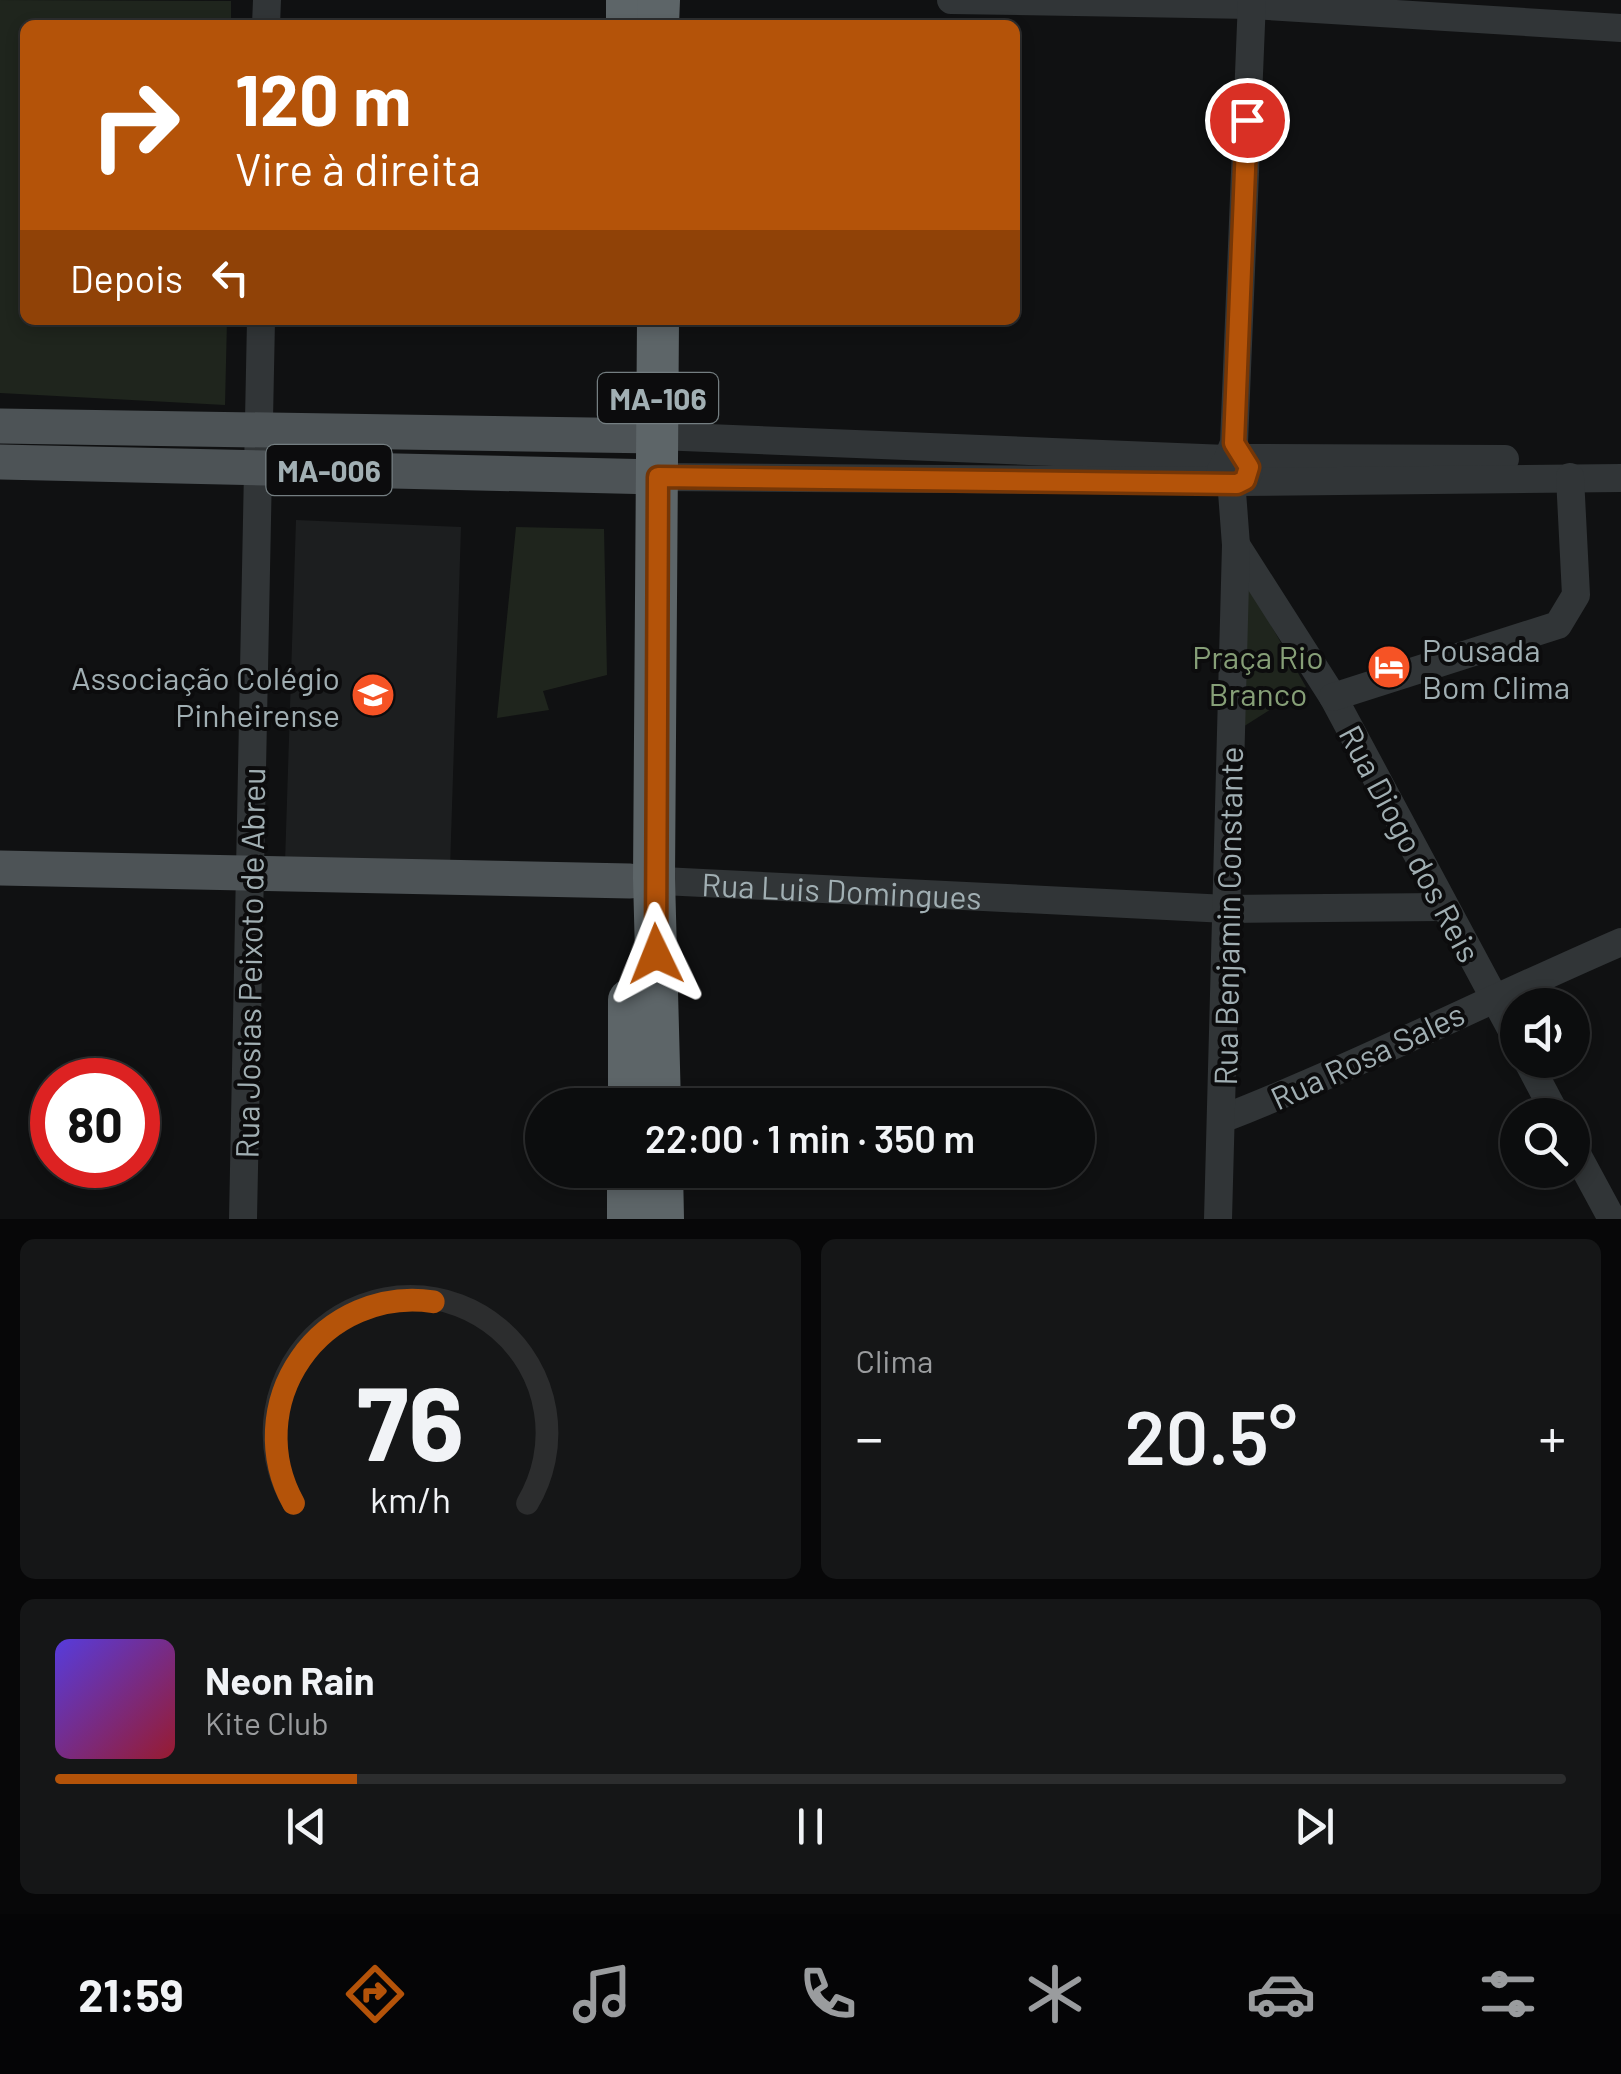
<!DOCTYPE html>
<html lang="pt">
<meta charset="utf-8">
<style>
:root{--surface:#0c0d0e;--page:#151617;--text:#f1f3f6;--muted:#9a9c9e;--line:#2c2d2e;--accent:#b45309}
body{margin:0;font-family:Barlow,sans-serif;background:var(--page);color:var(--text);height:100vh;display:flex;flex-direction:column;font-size:38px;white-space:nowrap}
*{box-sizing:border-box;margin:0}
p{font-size:32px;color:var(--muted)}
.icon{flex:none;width:55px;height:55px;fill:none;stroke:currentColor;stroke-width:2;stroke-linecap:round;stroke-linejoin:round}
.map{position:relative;height:1219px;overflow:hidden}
.sheet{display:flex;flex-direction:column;gap:20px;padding:20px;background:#070708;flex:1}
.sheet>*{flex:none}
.banner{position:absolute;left:20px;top:20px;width:1000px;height:305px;border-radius:15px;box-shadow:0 5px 15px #0003,0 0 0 2px var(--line);background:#b45309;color:#fff;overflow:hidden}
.controls{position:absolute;left:1500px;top:988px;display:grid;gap:20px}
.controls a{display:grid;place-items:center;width:90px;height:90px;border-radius:50%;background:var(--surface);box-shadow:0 5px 15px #0003,0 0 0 2px var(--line);font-size:50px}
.speed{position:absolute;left:30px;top:1058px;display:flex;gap:20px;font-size:50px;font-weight:700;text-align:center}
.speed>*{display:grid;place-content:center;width:130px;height:130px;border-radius:50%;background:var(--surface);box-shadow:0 5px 15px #0003,0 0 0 2px var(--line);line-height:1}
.speed .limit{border:15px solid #d22;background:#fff;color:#111}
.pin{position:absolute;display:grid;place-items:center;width:85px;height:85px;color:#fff;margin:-42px;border:5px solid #fff;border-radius:50%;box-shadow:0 2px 10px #0007}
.me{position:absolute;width:110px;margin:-55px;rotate:358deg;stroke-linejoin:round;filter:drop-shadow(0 0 8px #0008)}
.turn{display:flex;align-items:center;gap:35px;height:210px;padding:0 50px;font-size:45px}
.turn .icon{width:130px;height:130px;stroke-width:2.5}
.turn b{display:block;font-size:70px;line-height:85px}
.then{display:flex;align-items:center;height:95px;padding:0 50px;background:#0003;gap:20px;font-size:38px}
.big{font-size:75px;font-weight:600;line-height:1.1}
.sheet .card{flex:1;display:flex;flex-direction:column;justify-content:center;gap:15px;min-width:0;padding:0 35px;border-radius:15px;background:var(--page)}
.sheet .dial{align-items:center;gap:0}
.dial svg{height:260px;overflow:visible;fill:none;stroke:var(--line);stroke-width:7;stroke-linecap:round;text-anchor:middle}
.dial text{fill:var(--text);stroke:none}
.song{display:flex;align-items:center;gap:30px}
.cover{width:120px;height:120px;border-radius:15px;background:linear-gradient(135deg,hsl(250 70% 55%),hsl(350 70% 35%))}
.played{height:10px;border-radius:5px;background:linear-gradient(90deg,var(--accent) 20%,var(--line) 20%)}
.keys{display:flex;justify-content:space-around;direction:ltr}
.heat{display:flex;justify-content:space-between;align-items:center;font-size:55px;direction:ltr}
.sheet .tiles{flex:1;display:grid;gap:20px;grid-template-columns:1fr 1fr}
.card:last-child{grid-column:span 2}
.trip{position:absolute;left:525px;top:1088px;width:570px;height:100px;border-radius:50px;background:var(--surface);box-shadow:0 5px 15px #0003,0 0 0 2px var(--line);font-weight:600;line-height:100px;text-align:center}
.menu{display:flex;height:160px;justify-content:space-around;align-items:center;background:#050506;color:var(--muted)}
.menu .icon{width:70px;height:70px}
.menu .active{color:var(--accent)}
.menu b{font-size:45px;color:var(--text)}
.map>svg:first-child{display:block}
.built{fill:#1c1e1f}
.green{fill:#1f251d}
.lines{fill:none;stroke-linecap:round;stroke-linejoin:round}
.minor{stroke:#313537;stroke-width:28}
.major{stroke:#4d5356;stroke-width:35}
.highway{stroke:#5d6568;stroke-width:42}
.route-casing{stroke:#753606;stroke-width:25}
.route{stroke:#b45309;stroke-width:18}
.labels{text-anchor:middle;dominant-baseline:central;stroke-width:8;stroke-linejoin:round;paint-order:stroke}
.shield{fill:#0c0c0d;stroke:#747e81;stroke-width:2.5}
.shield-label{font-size:30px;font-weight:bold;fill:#a1afb3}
.poi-label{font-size:32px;fill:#a1afb3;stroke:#0c0c0d;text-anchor:start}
.park-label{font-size:32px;fill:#869f77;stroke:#0c0c0d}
.street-label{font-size:32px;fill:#a1afb3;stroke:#0c0c0d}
</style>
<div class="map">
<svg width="1621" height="1219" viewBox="0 0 1621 1219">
<rect width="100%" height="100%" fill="#101112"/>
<polygon class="built" points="296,520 461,527 450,869 285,863"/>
<g class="green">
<polygon points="0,0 231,1 231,25 25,25 25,320 227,320 225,405 0,393"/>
<polygon points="516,527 604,529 607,675 543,691 549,710 497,718"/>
<polygon points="1240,570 1306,687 1224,739"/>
</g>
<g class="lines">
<g class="minor">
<polyline points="951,0 1252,5 1621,28"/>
<polyline points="266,25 267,0"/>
<polyline points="658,436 1227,459"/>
<polyline points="1228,458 1234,443 1252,0"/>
<polyline points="1242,458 1505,459"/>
<polyline points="658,477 1227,481"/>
<polyline points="1241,482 1621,478"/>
<polyline points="1236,545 1333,697 1518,1042"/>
<polyline points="1333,697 1558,625 1576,595 1570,477"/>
<path id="s1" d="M642,880l585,29 215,-2"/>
<polyline points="1527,1060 1556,1115"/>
<path d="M1222,1119c135,-53 265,-119 399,-177"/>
<polyline points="1572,1145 1612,1219"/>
<polyline points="243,1219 261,320"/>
<polyline points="1218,1219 1236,545 1232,492 1221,470 1228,458 1244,459 1249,472 1245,480 1228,482"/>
</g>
<g class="major">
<polyline points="0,426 658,436"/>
<polyline points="0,462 658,477"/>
<polyline points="0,868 630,881"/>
</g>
<g class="highway">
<polyline points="627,0 627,25"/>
<polyline points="658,25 659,0"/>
<polyline points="658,320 654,878 660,1105"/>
<polyline points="629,1105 629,1000"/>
<polyline points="662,1170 663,1219"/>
<polyline points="628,1219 628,1170"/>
</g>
</g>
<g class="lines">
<defs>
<polyline id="route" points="656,954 658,477 1237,484 1245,480 1249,467 1234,443 1247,120"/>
</defs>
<use href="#route" class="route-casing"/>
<use href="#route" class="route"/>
</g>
<defs>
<symbol id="hotel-disc" viewBox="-11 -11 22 22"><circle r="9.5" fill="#f65325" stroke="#0c0c0d"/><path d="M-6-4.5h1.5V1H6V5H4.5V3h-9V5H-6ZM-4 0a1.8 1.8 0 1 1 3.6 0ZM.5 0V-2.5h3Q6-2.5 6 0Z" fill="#fff"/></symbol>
<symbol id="school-disc" viewBox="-11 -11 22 22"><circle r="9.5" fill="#f65325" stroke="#0c0c0d"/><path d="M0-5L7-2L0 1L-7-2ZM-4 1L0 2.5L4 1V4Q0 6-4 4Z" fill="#fff"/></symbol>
</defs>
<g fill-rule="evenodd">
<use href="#hotel-disc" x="1364" y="642" width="50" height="50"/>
<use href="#school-disc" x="348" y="670" width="50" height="50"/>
</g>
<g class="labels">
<g class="shield">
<rect x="598" y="373" width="120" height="50" rx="8"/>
<rect x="266.5" y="445" width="125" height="50" rx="8"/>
</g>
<g class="shield-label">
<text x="658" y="398">MA-106</text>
<text x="329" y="470">MA-006</text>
</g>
<g class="poi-label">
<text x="1422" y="649">Pousada<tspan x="1422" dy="37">Bom Clima</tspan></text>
<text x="340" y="677" text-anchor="end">Associação Colégio<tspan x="340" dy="37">Pinheirense</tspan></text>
</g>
<g class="park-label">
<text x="1258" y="656">Praça Rio<tspan x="1258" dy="37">Branco</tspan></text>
</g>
<g class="street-label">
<text transform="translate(1411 843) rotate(62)">Rua Diogo dos Reis</text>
<text stroke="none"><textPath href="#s1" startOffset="200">Rua Luis Domingues</textPath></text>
<text transform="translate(1227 916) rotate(-89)">Rua Benjamin Constante</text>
<text transform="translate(249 963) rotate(-89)">Rua Josias Peixoto de Abreu</text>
<text transform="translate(1367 1055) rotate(-25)">Rua Rosa Sales</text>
</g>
</g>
</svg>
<div class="controls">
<a><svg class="icon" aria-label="sound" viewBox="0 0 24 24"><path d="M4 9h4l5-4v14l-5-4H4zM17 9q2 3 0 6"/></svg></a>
<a><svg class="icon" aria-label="search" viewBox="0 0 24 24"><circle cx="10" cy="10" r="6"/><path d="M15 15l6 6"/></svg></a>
</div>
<div class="speed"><div class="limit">80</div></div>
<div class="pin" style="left:1247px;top:120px;background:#d93025"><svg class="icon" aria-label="arrive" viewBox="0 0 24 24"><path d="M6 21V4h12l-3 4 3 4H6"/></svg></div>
<svg class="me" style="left:656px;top:954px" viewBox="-20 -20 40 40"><path d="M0-17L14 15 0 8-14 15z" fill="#b45309" stroke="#fff" stroke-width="4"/></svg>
<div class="trip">22:00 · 1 min · 350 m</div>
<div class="banner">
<div class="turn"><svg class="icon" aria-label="right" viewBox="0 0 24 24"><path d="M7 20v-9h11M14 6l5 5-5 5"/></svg><div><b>120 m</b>Vire à direita</div></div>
<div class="then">Depois<svg class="icon" aria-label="left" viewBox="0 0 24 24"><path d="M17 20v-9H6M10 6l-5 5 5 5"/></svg></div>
</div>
</div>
<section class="sheet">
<div class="tiles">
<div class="card dial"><svg viewBox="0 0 100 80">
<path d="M14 69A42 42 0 1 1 86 69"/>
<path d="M14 69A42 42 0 0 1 57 7" stroke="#b45309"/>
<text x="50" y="56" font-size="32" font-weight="700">76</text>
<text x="50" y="72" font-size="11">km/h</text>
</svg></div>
<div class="card"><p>Clima</p>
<div class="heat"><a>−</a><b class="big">20.5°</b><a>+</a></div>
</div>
<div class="card">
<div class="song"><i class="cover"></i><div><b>Neon Rain</b><p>Kite Club</p></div></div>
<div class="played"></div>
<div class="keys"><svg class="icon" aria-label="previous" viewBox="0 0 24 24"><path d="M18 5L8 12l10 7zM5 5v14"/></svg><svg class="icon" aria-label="pause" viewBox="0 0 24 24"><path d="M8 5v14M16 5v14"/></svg><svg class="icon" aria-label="next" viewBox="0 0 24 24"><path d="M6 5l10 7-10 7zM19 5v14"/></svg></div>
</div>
</div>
</section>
<nav class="menu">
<b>21:59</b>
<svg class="icon active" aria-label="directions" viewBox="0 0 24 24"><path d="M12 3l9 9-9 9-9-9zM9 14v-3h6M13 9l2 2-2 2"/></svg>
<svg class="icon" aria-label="music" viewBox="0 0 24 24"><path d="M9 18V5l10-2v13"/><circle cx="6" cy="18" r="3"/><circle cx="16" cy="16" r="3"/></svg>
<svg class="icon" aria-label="phone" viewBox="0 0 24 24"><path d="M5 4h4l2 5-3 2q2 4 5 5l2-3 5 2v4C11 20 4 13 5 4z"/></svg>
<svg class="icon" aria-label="climate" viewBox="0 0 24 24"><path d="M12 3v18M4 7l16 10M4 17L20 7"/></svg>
<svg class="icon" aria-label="car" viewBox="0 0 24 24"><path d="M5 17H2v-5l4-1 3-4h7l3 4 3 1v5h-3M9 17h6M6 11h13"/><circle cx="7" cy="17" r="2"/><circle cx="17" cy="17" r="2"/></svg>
<svg class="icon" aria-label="filters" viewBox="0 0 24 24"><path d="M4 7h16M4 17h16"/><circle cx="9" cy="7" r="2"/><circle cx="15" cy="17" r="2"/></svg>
</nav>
